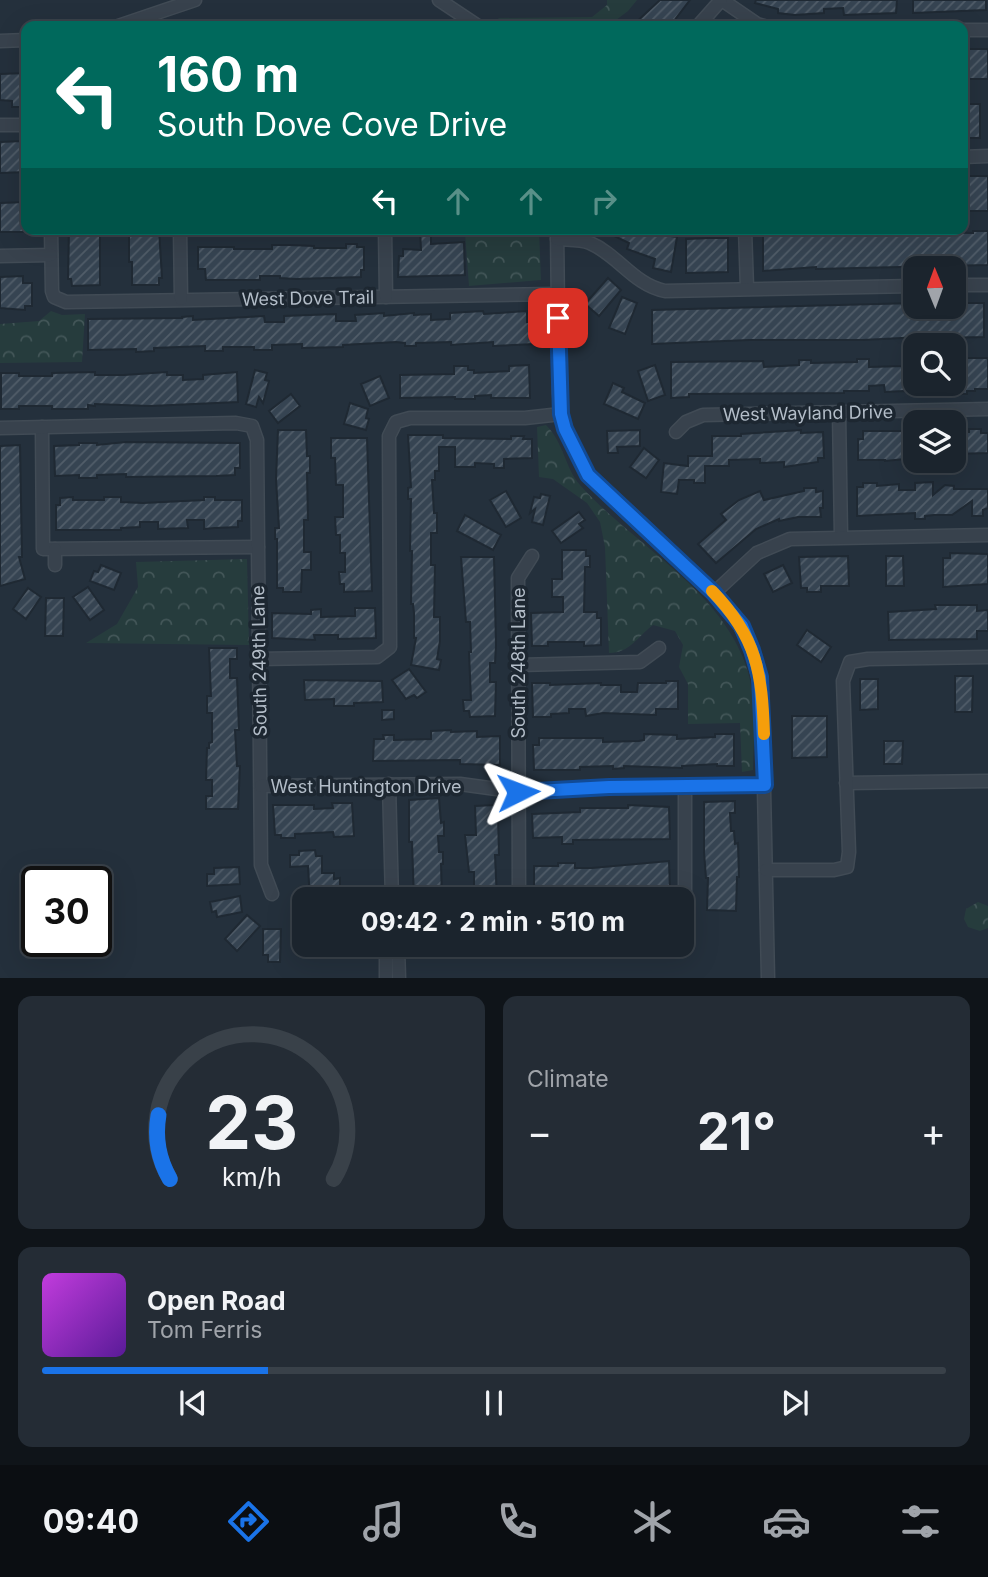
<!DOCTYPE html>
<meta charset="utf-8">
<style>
:root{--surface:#1b242d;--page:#242c35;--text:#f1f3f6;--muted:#a0a4aa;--line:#394149;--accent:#1a73e8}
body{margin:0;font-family:Inter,sans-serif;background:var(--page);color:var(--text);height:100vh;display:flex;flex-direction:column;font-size:26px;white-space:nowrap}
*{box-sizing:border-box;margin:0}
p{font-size:23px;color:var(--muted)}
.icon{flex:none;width:38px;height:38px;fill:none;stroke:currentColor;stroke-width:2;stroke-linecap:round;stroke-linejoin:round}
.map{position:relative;height:978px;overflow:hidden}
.sheet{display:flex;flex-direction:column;gap:18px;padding:18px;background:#0f1419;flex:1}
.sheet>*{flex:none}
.hud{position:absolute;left:21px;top:21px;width:947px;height:214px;border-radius:14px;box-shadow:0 7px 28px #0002,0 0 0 2px var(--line);background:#00695c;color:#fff;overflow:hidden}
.needle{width:46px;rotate:359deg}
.fabs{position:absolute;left:903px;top:256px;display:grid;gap:14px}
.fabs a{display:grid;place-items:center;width:63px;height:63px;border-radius:14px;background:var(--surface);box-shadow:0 7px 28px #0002,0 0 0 2px var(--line);font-size:35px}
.speed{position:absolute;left:21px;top:866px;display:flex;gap:14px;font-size:35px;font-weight:700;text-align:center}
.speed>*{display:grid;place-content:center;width:91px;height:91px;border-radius:50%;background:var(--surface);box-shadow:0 7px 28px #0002,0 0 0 2px var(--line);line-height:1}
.speed .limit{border:4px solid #111;border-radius:10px;background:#fff;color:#111}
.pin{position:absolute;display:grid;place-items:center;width:60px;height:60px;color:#fff;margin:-30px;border-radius:14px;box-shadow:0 4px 10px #0006}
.me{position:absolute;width:77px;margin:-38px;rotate:87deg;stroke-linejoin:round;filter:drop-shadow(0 0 5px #0008)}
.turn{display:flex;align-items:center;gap:24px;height:147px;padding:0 21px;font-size:32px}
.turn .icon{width:91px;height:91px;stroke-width:2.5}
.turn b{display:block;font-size:49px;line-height:60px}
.lanes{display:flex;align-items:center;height:66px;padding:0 21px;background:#0003;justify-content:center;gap:35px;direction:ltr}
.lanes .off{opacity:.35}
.big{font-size:52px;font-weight:700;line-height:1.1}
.sheet .tile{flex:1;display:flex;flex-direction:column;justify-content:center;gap:10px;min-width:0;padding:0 24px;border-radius:14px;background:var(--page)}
.sheet .dial{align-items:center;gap:0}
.dial svg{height:182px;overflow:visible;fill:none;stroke:var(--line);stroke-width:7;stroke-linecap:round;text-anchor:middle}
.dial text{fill:var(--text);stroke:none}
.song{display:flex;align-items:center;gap:21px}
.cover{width:84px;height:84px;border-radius:10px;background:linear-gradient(135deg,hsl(290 70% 55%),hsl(270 70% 35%))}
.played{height:7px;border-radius:4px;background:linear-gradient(90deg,var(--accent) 25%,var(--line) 25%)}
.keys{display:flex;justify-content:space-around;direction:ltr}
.heat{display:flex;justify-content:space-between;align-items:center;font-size:38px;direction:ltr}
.sheet .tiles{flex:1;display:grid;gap:18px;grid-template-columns:1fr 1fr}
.tile:last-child{grid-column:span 2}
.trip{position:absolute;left:292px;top:887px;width:402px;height:70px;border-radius:14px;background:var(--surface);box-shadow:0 7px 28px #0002,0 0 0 2px var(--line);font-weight:700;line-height:70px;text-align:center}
.dock{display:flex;height:112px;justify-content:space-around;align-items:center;background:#0b0e12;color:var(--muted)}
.dock .icon{width:49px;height:49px}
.dock .selected{color:var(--accent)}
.dock b{font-size:32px;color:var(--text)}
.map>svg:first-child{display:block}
.forest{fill:url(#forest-crowns)}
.building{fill:url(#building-hatch);stroke:#1f2933;stroke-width:2}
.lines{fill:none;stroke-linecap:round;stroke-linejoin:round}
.minor-casing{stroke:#414b55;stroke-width:15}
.minor{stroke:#38424d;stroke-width:12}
.route-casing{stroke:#114b97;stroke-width:18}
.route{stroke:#1a73e8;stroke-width:12}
.slow{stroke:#f59e0b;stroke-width:12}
.labels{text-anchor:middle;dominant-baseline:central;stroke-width:7;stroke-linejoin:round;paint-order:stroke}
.street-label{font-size:18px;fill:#b3bdc8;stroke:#1d2731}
</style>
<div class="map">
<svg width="988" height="979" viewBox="0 0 988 979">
<defs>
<pattern id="forest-crowns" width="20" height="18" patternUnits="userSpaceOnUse" patternTransform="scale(1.75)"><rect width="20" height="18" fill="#263c3d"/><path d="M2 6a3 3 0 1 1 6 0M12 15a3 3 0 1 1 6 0" fill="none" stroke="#435658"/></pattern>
<pattern id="building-hatch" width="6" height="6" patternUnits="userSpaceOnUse" patternTransform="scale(1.75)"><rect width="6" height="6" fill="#364452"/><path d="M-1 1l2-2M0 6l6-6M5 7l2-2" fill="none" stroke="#515d69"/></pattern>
</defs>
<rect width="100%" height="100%" fill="#24303c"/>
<g class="forest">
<polygon points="607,0 637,0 628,11 608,26 505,26 498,18 592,17 607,5"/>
<polygon points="447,229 539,229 541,280 469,286 465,233 447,233"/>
<polygon points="51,311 62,315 85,314 82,362 0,363 0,324 39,321"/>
<path d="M546,425c18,18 19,43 34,60 60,67 160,113 173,210 3,25 0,51 0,75l-11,2 -2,-49 -52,1v-40l-9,-17 4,-22 -8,-14 -22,-6c-16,12 -23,28 -44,28l-4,-106 -5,-25 -13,-19 -34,-24 -14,-2 -2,-50z"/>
<polygon points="247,559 249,645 86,643 117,624 138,587 136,562"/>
<polygon points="978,902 988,906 988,928 980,931 968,927 964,919 966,909"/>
</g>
<g class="building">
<polygon points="660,0 690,0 670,26 632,26"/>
<polygon points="756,0 897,0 896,13 844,15 843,8 824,9 824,13 795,15 778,13 778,9 755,3"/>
<polygon points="913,0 986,0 986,10 913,13"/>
<rect x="962" y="49" width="26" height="30"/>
<polygon points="26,73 24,107 12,107 12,101 0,100 0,74"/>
<rect x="962" y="104" width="18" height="34"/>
<polygon points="23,141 23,145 26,145 26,172 0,173 0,142"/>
<rect x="962" y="176" width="26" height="35"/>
<polygon points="26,202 25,232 0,232 0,203"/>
<polygon points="69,229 100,229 100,285 72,286 71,279 68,279"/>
<polygon points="129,229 159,229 162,278 159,278 159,285 132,285 132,262 129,262"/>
<polygon points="420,229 431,229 431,244 464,242 465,275 398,277 399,256 403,256 403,249 421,250"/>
<polygon points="600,229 654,229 652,233 677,237 671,272 653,268 655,259 627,249 629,243"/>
<polygon points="973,231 988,231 988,265 816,269 816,267 763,271 763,236 920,234 920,232 973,233"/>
<polygon points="710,238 728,238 728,272 686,273 686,239"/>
<polygon points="346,244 357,244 357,247 364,247 364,270 361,270 361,277 296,279 280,278 280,276 260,276 260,280 206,280 205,269 198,269 198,247 234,247 234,249 272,249 272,245 290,245 314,246 314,248 346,248"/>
<polygon points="23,276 23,283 32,283 32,306 25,306 25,310 0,308 0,277"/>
<polygon points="608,278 621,290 599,316 585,304"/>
<polygon points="622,297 637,303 625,334 609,328"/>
<polygon points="915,303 915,306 922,306 922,310 940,309 940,306 954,306 954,304 966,303 984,303 984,337 940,338 940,332 921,333 921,337 863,340 749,340 652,344 652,310"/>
<polygon points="483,311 484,314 527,311 527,322 534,321 535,344 493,346 493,342 451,345 451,342 416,343 416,346 405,346 405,343 396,342 343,345 343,347 302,348 302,344 272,345 272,350 254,350 254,347 223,347 223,351 205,351 205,346 154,348 154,351 136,352 136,349 88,350 88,319 182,318 182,317 193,316 193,320 264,316 265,322 284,322 284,316 336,314 336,321 356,321 355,315 384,313 384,316 414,313 414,315 431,314 431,320 450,319 450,313"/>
<polygon points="956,358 988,358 988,389 975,389 975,391 967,391 967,394 956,394 956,391 912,395 912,392 904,391 885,392 884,385 869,386 869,391 844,391 844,393 689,394 689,397 671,398 671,362 763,361 764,367 799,365 799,360 811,360 811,363 857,362 857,359 869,359 869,367 904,366 903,359 915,359 915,383 956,383"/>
<polygon points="529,365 530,398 491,398 491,395 475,396 475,399 455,399 455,397 400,398 400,375 454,374 454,366 468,366 468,370 474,370 474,373 509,371 509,366"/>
<polygon points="655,365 665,395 648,401 638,371"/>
<polygon points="255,370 267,373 265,380 269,381 263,403 259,397 256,407 246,404"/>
<polygon points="95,372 95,375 124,375 167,372 167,375 183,375 183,380 203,379 203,375 237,372 238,402 150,406 95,404 95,406 88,405 88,409 52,409 52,406 19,406 19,409 1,409 1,373 19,373 19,376 52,376 52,373"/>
<polygon points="380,376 389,398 370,406 361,384"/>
<polygon points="613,383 624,388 622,392 645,403 638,419 604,404"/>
<polygon points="291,394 300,406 278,423 269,411"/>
<polygon points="350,403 368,409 366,418 369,419 366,430 344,424"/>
<polygon points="969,429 981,429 981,433 988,433 988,453 954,454 954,432 969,432"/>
<polygon points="278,430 306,430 307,456 310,456 310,473 307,473 308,520 304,520 304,552 311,552 311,570 302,570 301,592 283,592 283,588 277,588 277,539 275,539 275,528 279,528 276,479"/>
<polygon points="640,430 640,446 617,447 618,453 608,453 607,431"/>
<polygon points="801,430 801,433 823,432 824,458 818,458 818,462 784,467 784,462 760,463 760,459 729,460 729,466 705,466 705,483 694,483 694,480 679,480 677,494 661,492 664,463 688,466 688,456 712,456 712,436 741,436 741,434"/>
<polygon points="863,431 902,431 902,434 915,434 915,458 885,461 885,460 858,460 858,439 863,439"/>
<polygon points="408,435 443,435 443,438 511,439 511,436 524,436 523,439 532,439 532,458 504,459 504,468 494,468 494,464 475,463 475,467 455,467 455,447 439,447 439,471 435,471 435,480 432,480 434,513 437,513 437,533 431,533 431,565 435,565 434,617 440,617 440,641 437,659 441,660 439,670 411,665 416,638 414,638 414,613 413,604 411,604 412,551 410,551 411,499 408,499 408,488 411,487"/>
<polygon points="331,438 367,438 372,591 344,592 344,584 340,584 339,572 345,572 345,553 340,553 340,535 336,535 335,517 343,517 343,485 336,485 335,458 331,458"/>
<polygon points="126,442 240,443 240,468 235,468 235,475 216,476 126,477 126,474 97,475 97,478 79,478 79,475 55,476 54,446 79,445 79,443 97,443 97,445"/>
<polygon points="20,445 22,557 19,557 25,579 0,586 0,446"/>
<polygon points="644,448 659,460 646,478 630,467"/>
<polygon points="933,482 933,495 945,485 954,486 954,489 988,489 988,508 983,510 983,516 972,516 972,501 952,515 934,515 925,516 925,519 915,519 915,513 857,516 857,487 863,487 863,483 877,483 877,486 899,484 899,490 915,490 915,483"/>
<polygon points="804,488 816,488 816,492 823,491 823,508 820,508 821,517 798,517 779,521 779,519 756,529 716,563 698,544 726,520 721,514 739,500 760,491 764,500 804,491"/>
<polygon points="506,491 521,518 506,527 490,500"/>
<polygon points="541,494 550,496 543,525 532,522 535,509 530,513 534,497 540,498"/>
<polygon points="73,497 73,500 104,500 104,497 121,497 121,502 143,503 204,500 204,497 215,497 215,500 242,500 242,521 238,521 238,527 215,528 204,529 204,520 187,520 188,528 158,529 158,522 140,522 140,527 121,528 121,530 56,530 56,505 60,505 60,498"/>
<polygon points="579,512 585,520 579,524 583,528 561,543 552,531"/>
<polygon points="465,515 501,535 493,550 457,531"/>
<polygon points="562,550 586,550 586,556 590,556 590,567 585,567 584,612 597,612 597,618 601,618 601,645 584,646 584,642 548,642 548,646 532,646 531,613 563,612 563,597 552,597 552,579 562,579"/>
<polygon points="950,553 988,554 988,584 943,587 943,558 950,558"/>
<polygon points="848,556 849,586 821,586 821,592 807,592 807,588 801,588 799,557"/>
<polygon points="886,556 903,556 904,586 886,586"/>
<polygon points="461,557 494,557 496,645 495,663 490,663 490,682 496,682 495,716 470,717 469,711 464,711 463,700 471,700 469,652 471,652 470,622 466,622"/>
<polygon points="101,565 121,573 114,590 90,581 94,571 98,572"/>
<polygon points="783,565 792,583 773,592 764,574"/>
<polygon points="88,587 104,610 90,620 73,597"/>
<polygon points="28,588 41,597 26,619 13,609"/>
<polygon points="46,598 64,598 63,636 45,636"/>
<polygon points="935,605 977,605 977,611 988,610 988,631 977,631 977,639 889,640 888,612 936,609"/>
<polygon points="355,608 375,608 376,638 338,639 338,635 314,635 315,640 272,638 272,613 311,614 311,610 321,609 321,617 355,616"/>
<polygon points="807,630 831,647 821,662 797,645"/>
<polygon points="209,648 237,648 237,659 230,659 230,678 237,678 239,730 235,730 237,766 240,766 238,809 206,809 206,796 212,796 212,780 206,780 207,748 209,748 209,743 212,742 212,713 207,713 207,696 211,696"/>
<polygon points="409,669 426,692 417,698 414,695 406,699 392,680"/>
<polygon points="955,676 973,676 972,712 955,712"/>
<polygon points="860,679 878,679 878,709 860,710"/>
<polygon points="304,680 382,681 383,702 354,703 354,706 334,706 334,699 305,700"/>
<polygon points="666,681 678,681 678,709 656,709 656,715 603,713 586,716 585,709 569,709 569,713 551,714 551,717 533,717 532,683 550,683 550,685 601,683 601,685 621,685 621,692 637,692 638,683 666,683"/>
<polygon points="382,710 394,710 394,719 382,720"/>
<polygon points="792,716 827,716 827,757 792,758"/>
<polygon points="451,730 451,732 477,731 477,737 500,736 500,765 460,764 460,760 373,761 374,739 384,739 383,735 394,735 394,740 431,739 431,731"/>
<polygon points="644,734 677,735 677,739 715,737 715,734 734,734 734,766 717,766 717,764 682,766 682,768 624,766 624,768 613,769 613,766 580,767 580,770 534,770 533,745 539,745 539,738 603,738 603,742 639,741 644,740"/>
<polygon points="884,741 903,741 902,764 884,764"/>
<polygon points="439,798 441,823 444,822 444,836 438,836 439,852 443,852 443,864 441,864 442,900 414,900 412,842 409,842 409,800"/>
<polygon points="735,801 735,813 730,813 731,831 734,831 735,844 738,843 739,877 737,877 736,911 707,910 708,878 706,878 704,852 704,802"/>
<polygon points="332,803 352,803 354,836 334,837 333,832 295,834 295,838 281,838 281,835 275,835 273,805 314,805 314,809 333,808"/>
<polygon points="495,805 495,814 498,814 499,855 495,855 497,900 474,900 474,872 469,872 465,835 476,835 475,806"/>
<polygon points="628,805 669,807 670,839 573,840 573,844 562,844 562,837 533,838 532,814 580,812 580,808 628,808"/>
<polygon points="315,850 316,856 322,856 322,873 334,873 334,879 340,878 340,900 310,900 308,866 290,867 290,855 299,855 299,851"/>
<polygon points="669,861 670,890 534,897 534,866 558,866 558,863 575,863 575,868 592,868"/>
<polygon points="239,867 240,884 207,886 207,874 214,874 214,868"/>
<polygon points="240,896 242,912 217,917 216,911 212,912 210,902"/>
<polygon points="247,915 260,926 237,951 225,939"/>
<polygon points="263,929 281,929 280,962 268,962 268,955 263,955"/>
</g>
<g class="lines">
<defs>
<g id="minor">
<polyline points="439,0 478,26"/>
<polyline points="722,0 757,24 764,26"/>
<polyline points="118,26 195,0"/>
<polyline points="698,26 721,0"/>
<polyline points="962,30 988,30"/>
<polyline points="0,41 26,40"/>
<polyline points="0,125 26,125"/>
<polyline points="962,157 988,156"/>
<polyline points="51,229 52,291 54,297 66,302 557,294"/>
<polyline points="180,229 181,299"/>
<polyline points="385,229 386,297"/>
<polyline points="557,229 559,393 561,414 565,429 588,475 714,593 736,618 752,650 762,694 768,979"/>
<polyline points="745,229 747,288"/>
<path d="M557,239c11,1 23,0 33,4 28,12 44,42 75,48l250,-5"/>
<polyline points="0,256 51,255"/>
<polyline points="954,285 988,285"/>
<polyline points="839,412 841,536"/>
<polyline points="42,427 43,549 258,547"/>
<polyline points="0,428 236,423 252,426 257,440 261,865 272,894"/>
<polyline points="676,432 686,422 703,415 988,409"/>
<polyline points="55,565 55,549"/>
<polyline points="714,593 757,553 790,539 988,535"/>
<polyline points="258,659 377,657 390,647 389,436 396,422 410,418 525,418 561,414"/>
<polyline points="518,665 640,662 659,648"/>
<polyline points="846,783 988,781"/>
<polyline points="389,784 392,900"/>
<polyline points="261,786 460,784 518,792 609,787 765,785"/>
<polyline points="766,870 834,870 847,867 849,852 843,681 850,662 868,659 988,657"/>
<polyline points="519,900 518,578 532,556"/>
<polyline points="682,906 685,896 685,786"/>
<polyline points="386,945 386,979"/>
<polyline points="398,945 399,979"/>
</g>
</defs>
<use href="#minor" class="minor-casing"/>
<use href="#minor" class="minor"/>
</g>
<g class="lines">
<defs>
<polyline id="route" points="518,792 609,787 765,785 760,677 752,650 742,626 714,593 588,475 565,429 561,414 558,318"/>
</defs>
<use href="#route" class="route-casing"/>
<use href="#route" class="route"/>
<path class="slow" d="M712,591c45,46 50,82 52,143"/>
</g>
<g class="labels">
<g class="street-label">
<text transform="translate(308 298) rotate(-1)">West Dove Trail</text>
<text transform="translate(808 413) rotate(-1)">West Wayland Drive</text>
<text transform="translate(259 661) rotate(-91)">South 249th Lane</text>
<text transform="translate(518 663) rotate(-90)">South 248th Lane</text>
<text x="366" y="786">West Huntington Drive</text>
</g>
</g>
</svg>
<div class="fabs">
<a><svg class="needle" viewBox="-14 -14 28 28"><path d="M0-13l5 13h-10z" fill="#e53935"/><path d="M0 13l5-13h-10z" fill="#a0a4aa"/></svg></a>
<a><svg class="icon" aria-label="search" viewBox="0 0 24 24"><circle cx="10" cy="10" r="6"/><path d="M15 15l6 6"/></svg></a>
<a><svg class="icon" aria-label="layers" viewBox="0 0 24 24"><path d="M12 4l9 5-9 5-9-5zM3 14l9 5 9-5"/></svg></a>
</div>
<div class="speed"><div class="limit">30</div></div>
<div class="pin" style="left:558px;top:318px;background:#d93025"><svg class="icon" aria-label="arrive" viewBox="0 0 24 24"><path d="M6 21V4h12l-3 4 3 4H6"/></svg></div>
<svg class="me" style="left:518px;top:792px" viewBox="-20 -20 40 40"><path d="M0-17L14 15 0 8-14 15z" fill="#1a73e8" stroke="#fff" stroke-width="4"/></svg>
<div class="trip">09:42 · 2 min · 510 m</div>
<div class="hud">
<div class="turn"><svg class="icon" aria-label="left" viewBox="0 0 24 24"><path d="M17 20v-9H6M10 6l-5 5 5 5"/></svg><div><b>160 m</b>South Dove Cove Drive</div></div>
<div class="lanes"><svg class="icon" aria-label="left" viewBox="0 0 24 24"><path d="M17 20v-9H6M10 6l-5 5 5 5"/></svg><svg class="icon off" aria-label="ahead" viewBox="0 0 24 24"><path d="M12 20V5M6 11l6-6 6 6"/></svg><svg class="icon off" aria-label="ahead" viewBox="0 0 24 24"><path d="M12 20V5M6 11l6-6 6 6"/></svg><svg class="icon off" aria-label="right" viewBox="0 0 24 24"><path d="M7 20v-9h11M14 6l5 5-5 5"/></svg></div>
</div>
</div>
<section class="sheet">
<div class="tiles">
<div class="tile dial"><svg viewBox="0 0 100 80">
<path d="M14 69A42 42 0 1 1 86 69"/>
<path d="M14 69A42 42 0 0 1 9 41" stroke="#1a73e8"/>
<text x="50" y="56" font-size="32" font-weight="700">23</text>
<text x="50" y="72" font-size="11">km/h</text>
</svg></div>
<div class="tile"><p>Climate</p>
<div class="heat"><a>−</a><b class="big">21°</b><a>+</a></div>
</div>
<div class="tile">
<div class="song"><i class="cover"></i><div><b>Open Road</b><p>Tom Ferris</p></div></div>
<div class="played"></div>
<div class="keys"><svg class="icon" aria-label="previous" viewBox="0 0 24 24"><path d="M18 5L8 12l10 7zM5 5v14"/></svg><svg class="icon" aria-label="pause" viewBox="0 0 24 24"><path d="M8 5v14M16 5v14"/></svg><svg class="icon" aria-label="next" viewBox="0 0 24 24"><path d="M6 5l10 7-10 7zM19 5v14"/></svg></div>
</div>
</div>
</section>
<nav class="dock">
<b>09:40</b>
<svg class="icon selected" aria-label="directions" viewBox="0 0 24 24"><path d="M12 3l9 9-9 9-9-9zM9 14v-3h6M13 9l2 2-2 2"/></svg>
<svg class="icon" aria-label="music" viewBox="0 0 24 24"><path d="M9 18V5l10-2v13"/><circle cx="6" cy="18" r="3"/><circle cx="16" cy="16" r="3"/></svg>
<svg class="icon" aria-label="phone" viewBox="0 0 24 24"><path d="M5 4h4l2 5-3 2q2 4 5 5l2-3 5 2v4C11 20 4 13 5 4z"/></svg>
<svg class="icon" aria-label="climate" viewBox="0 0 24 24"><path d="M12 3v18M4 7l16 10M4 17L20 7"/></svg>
<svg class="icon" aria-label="car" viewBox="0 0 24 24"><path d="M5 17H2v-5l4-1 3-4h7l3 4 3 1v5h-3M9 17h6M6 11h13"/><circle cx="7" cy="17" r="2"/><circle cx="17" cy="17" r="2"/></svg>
<svg class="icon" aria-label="filters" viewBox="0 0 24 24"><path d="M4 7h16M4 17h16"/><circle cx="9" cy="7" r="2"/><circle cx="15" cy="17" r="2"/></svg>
</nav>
